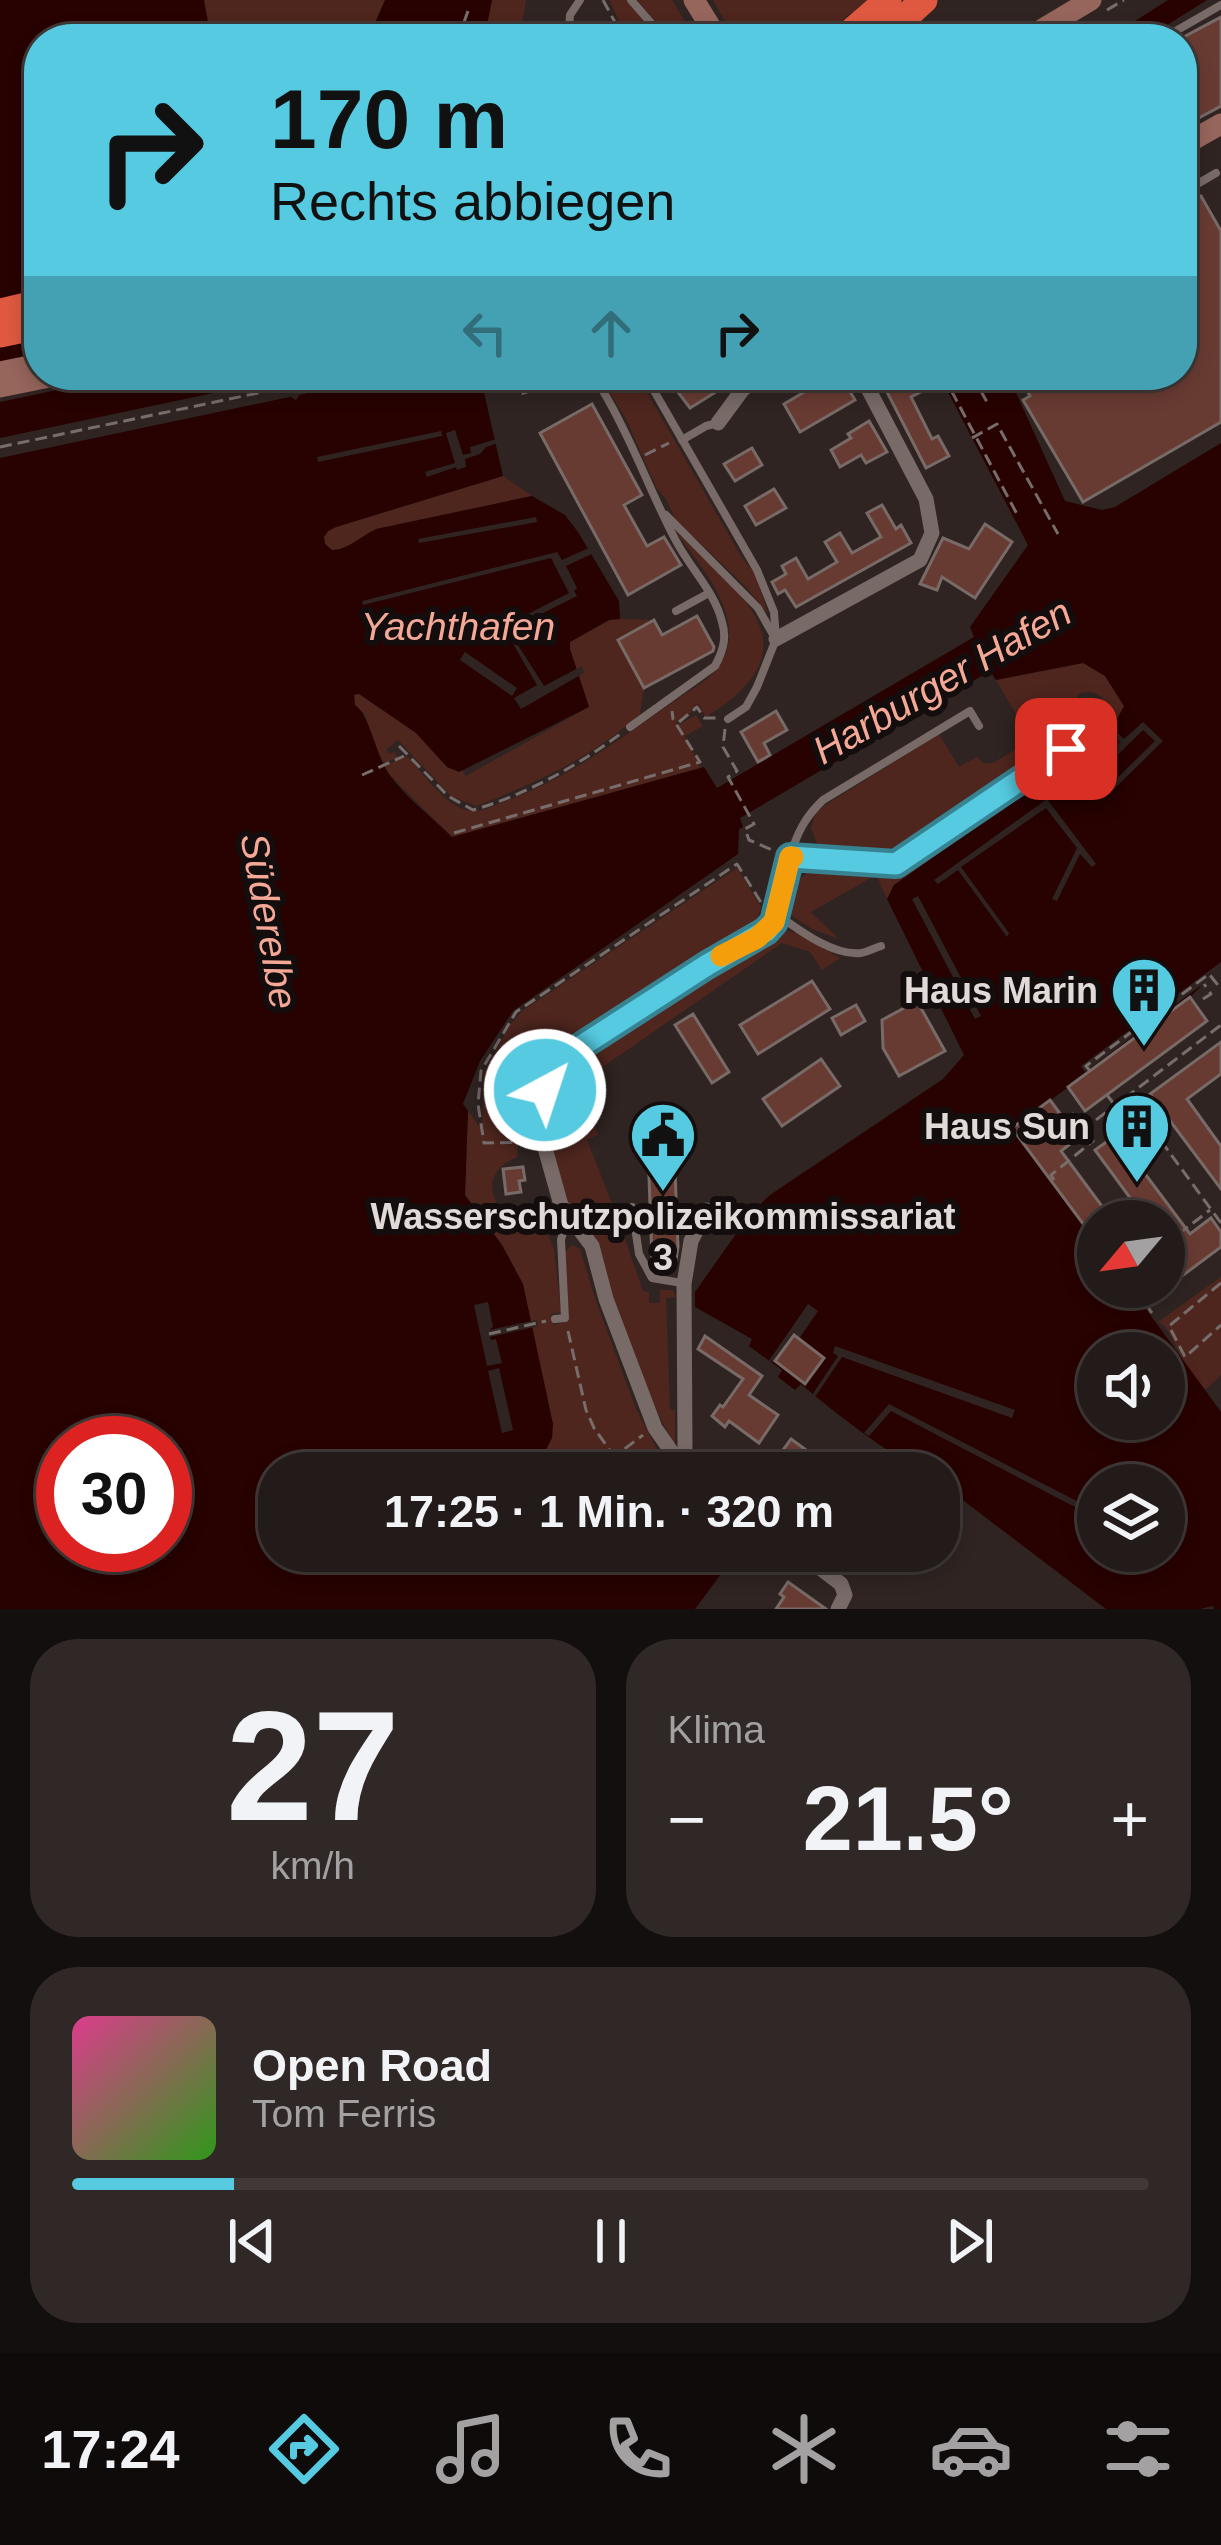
<!DOCTYPE html>
<html lang="de">
<meta charset="utf-8">
<style>
:root{--surface:#231b19;--page:#2f2826;--text:#f1f3f6;--muted:#a3a1a2;--line:#403938;--accent:#55cae0}
body{margin:0;font-family:Helvetica,sans-serif;background:var(--page);color:var(--text);height:100vh;display:flex;flex-direction:column;font-size:45px;white-space:nowrap}
*{box-sizing:border-box;margin:0}
p{font-size:39px;color:var(--muted)}
.icon{flex:none;width:66px;height:66px;fill:none;stroke:currentColor;stroke-width:2;stroke-linecap:round;stroke-linejoin:round}
.map{position:relative;height:1609px;overflow:hidden}
.sheet{display:flex;flex-direction:column;gap:30px;padding:30px;background:#130f0e;flex:1}
.sheet>*{flex:none}
.top-card{position:absolute;left:24px;top:24px;width:1173px;height:366px;border-radius:48px;box-shadow:0 6px 18px #0003,0 0 0 3px var(--line);background:#55cae0;color:#111;overflow:hidden}
.needle{width:78px;rotate:241deg}
.fabs{position:absolute;left:1077px;top:1200px;display:grid;gap:24px}
.fabs a{display:grid;place-items:center;width:108px;height:108px;border-radius:50%;background:var(--surface);box-shadow:0 6px 18px #0003,0 0 0 3px var(--line);font-size:60px}
.speed{position:absolute;left:36px;top:1416px;display:flex;gap:24px;font-size:60px;font-weight:700;text-align:center}
.speed>*{display:grid;place-content:center;width:156px;height:156px;border-radius:50%;background:var(--surface);box-shadow:0 6px 18px #0003,0 0 0 3px var(--line);line-height:1}
.speed .limit{border:18px solid #d22;background:#fff;color:#111}
.pin{position:absolute;display:grid;place-items:center;width:102px;height:102px;color:#fff;margin:-51px;border-radius:24px;box-shadow:0 6px 18px #0006}
.me{position:absolute;width:132px;margin:-66px;rotate:40deg;stroke-linejoin:round;filter:drop-shadow(0 0 9px #0008)}
.turn{display:flex;align-items:center;gap:42px;height:252px;padding:0 48px;font-size:54px}
.turn .icon{width:156px;height:156px;stroke-width:2.5}
.turn b{display:block;font-size:84px;line-height:102px}
.lanes{display:flex;align-items:center;height:114px;padding:0 48px;background:#0003;justify-content:center;gap:60px;direction:ltr}
.lanes .off{opacity:.35}
.big{font-size:90px;font-weight:800;line-height:1.1}
.sheet .tile{flex:1;display:flex;flex-direction:column;justify-content:center;gap:18px;min-width:0;padding:0 42px;border-radius:48px;background:var(--page)}
.sheet .dial{align-items:center;gap:0}
.dial b{font-size:156px;line-height:1}
.song{display:flex;align-items:center;gap:36px}
.cover{width:144px;height:144px;border-radius:18px;background:linear-gradient(135deg,hsl(330 70% 55%),hsl(110 70% 35%))}
.played{height:12px;border-radius:6px;background:linear-gradient(90deg,var(--accent) 15%,var(--line) 15%)}
.keys{display:flex;justify-content:space-around;direction:ltr}
.heat{display:flex;justify-content:space-between;align-items:center;font-size:66px;direction:ltr}
.sheet .tiles{flex:1;display:grid;gap:30px;grid-template-columns:1fr 1fr}
.tile:last-child{grid-column:span 2}
.trip{position:absolute;left:258px;top:1452px;width:702px;height:120px;border-radius:48px;background:var(--surface);box-shadow:0 6px 18px #0003,0 0 0 3px var(--line);font-weight:800;line-height:120px;text-align:center}
.tabs{display:flex;height:192px;justify-content:space-around;align-items:center;background:#0e0b0a;color:var(--muted)}
.tabs .icon{width:84px;height:84px}
.tabs .current{color:var(--accent)}
.tabs b{font-size:54px;color:var(--text)}
.map>svg:first-child{display:block}
.green{fill:#4f261e}
.water{fill:#270200;fill-rule:evenodd}
.pier{fill:#2f2421}
.building{fill:#683b32;stroke:#776a67;stroke-width:3}
.lines{fill:none;stroke-linecap:round;stroke-linejoin:round}
.path{stroke:#776d6b;stroke-width:3;stroke-dasharray:12 6;stroke-linecap:butt}
.lane{stroke:#776a67;stroke-width:8}
.street{stroke:#776a67;stroke-width:15}
.secondary{stroke:#96655b;stroke-width:21}
.highway{stroke:#de5940;stroke-width:27}
.route-casing{stroke:#378392;stroke-width:30}
.route{stroke:#55cae0;stroke-width:21}
.slow{stroke:#f59e0b;stroke-width:21}
.labels{text-anchor:middle;dominant-baseline:central;stroke-width:12;stroke-linejoin:round;paint-order:stroke}
.poi-label{font-size:36px;font-weight:bold;fill:#e2dad8;stroke:#130e0d;text-anchor:end}
.water-label{font-size:39px;font-style:italic;fill:#f6a897;stroke:#130e0d}
</style>
<div class="map">
<svg width="1221" height="1609" viewBox="0 0 1221 1609">
<rect width="100%" height="100%" fill="#2f2421"/>
<g class="green">
<polygon points="204,0 385,0 368,39 211,39"/>
<polygon points="492,0 526,0 522,24 527,39 484,39"/>
<polygon points="609,0 626,0 660,39 619,39 614,29 621,25"/>
<polygon points="637,0 672,0 696,39 671,39"/>
<polygon points="713,0 868,0 818,39 735,39"/>
<polygon points="599,375 637,375 742,558 755,574 768,614 746,587 676,520 666,499 657,489 626,419"/>
<path d="M503,476l29,20 -155,33c-15,7 -29,21 -45,21l-7,-6 -1,-7 4,-6 8,-4z"/>
<path d="M673,529c64,63 149,116 33,188l-8,-13 -7,5 1,3 -16,10 2,3 18,-10 7,11 -18,10 15,32 -248,69 -64,-64 -3,-7 22,-10c16,17 38,51 63,55 11,2 25,-6 36,-10 74,-27 135,-79 200,-121 55,-48 -1,-108 -33,-151z"/>
<path d="M620,619l34,1 -36,20 26,48 -4,26c-49,44 -104,69 -164,92l-25,-10 -53,-56 -12,10 3,4 5,-2 4,5 -14,6 -15,-28 -4,-21 -10,-9 -1,-10 5,-2 57,39h13l37,44 123,-69 -19,-58v-7l40,-22z"/>
<path d="M1084,663l21,13 19,30 -15,28 -215,151 -7,14 -10,-22 6,-6 -72,41 28,27 -27,-10 -23,-15 -2,-12 15,-25 11,-9 76,1 21,-7 188,-133c16,-19 7,-42 -18,-36l-11,15 -10,40 -153,106c-19,6 -62,11 -80,-1 -9,-5 -11,-16 -15,-25l5,-17 123,-77 20,33 18,-10 6,6h10l50,-30 -16,-26 -11,7 -20,-34z"/>
<path d="M737,868l24,39 -6,19 -44,24 -161,106 -12,19 -9,60 -3,4 -8,1 -1,17c-22,9 -31,25 -20,47l21,5 17,-5 19,45 7,63 -10,2 3,11 15,-4 -4,-69 7,-7 8,4 16,52 40,108 26,50 -1,8 11,6h-138l18,-35 -29,-154 -21,-39 -37,-50 3,-84 11,15 3,1 2,-55 27,-48 11,-13z"/>
<path d="M787,931l11,2 42,25 -18,12 -12,-18 -28,-9 -191,132c-14,21 -1,39 7,60l-11,5 28,71 -32,11 -13,-13 -21,-71 3,-55 12,-19 143,-92 70,-39z"/>
<path d="M617,1216l26,75 6,1v11h11v-13h13l3,7 -10,1 4,111 5,1v36c-28,-50 -47,-103 -65,-158 -7,-21 -11,-43 -23,-62z"/>
<polygon points="1221,1277 1221,1375 1205,1390 1184,1362 1166,1327 1158,1322"/>
<path d="M544,1551h75c-12,9 -41,28 -57,24 -10,-3 -14,-15 -18,-24z"/>
</g>
<g class="water">
<path d="M0,0h204l7,39h-172v336h248l4,22 5,3 3,-4 -5,-21h63l3,8 37,-8h83l23,101 -167,51 -8,4 -4,6 1,7 7,6c16,0 29,-14 44,-21l156,-33 33,19 13,17 41,69 1,18 -11,1 -39,22v7l19,58 -130,65 -12,-5 -31,-34 -57,-39 -5,1 1,10c15,10 21,51 34,69 16,23 43,43 63,63l252,-70 13,21 257,-151 -4,-10 58,-82 -89,-170h69l57,126 37,9 13,-3 106,-64v524l-31,30 -177,131 85,116v43h32l91,125v197h-7l-1,-3 -13,3h-94l-167,-127v-9c-31,0 -112,-67 -138,-89l-6,6 -17,-13 4,-7 -33,-24 3,-7 -57,-32v-15l55,-78 20,-19 173,-116 21,-24 -77,-156 7,-14 215,-151 15,-28 -19,-30 -22,-13 -87,17 -6,-9 -250,147 3,9 -4,2 -1,25 -225,157 -33,50 -17,43 5,7 -3,84 37,50 21,39 30,140 -1,14 -18,35h-255v78h265l10,19 8,5 14,-1 43,-23h119l-43,58h-695zM1098,1353h66v66h-66zM63,1443h102v102h-102zM1098,1485h66v66h-66z"/>
<polygon points="385,0 492,0 484,39 368,39"/>
<polygon points="1168,0 1207,0 1145,39 1107,39"/>
</g>
<g class="pier">
<polygon points="0,363 39,375 128,375 0,402"/>
<polygon points="299,375 394,375 0,458 0,438"/>
<polygon points="455,430 463,455 471,453 470,447 500,438 501,442 486,447 480,454 465,459 466,467 457,470 456,467 427,477 425,472 455,463 446,433"/>
<polygon points="441,431 442,436 318,462 317,457"/>
<polygon points="536,517 537,522 419,543 418,539"/>
<polygon points="593,546 596,552 566,566 577,588 574,591 577,596 527,621 524,616 569,593 551,558 363,605 362,601 557,552 562,560"/>
<polygon points="516,642 544,686 582,666 584,673 521,709 514,698 537,685 513,644"/>
<polygon points="465,652 517,688 512,696 460,660"/>
<polygon points="1143,722 1163,741 1113,790 1109,786 1155,741 1143,730 1097,775 1093,770 1120,742 1106,727 1108,724 1124,739"/>
<polygon points="1047,799 1096,864 1092,867 1080,854 1057,901 1052,899 1077,848 1046,808 961,867 1009,933 1007,937 958,870 938,884 934,880"/>
<polygon points="918,896 981,1016 975,1019 912,899"/>
<polygon points="1221,962 1221,976 1213,985 1207,983 1199,987 1085,1072 1081,1066"/>
<polygon points="488,1302 493,1327 489,1330 536,1320 538,1326 490,1337 491,1340 496,1339 502,1363 487,1366 474,1305"/>
<polygon points="808,1304 818,1311 799,1339 793,1336 774,1361 768,1362"/>
<polygon points="835,1346 1015,1410 1012,1418 842,1357 813,1400 810,1398 838,1356 833,1353"/>
<polygon points="499,1368 513,1430 502,1433 488,1371"/>
<polygon points="889,1404 1098,1512 1098,1519 891,1411 869,1436 864,1433"/>
</g>
<g class="building">
<polygon points="1221,17 1221,106 1182,127 1182,38"/>
<polygon points="1201,196 1221,231 1221,422 1083,502 1023,400 1030,396 1021,380 1029,375 1182,375 1182,207"/>
<polygon points="519,375 567,375 568,380 523,393"/>
<polygon points="665,375 743,375 690,408"/>
<polygon points="833,375 840,375 855,400 800,432 784,404"/>
<polygon points="909,375 929,375 934,385 911,397 932,439 938,436 949,456 926,468 887,392 912,379"/>
<polygon points="592,404 642,495 624,505 647,546 664,537 681,565 628,595 540,433"/>
<polygon points="869,421 887,452 866,463 861,455 840,467 831,450 851,438 848,434"/>
<polygon points="752,448 762,465 735,481 724,464"/>
<polygon points="774,489 786,508 756,525 745,506"/>
<polygon points="882,505 896,529 901,525 911,543 796,607 785,590 778,594 772,582 786,574 782,566 796,558 808,579 837,562 825,542 840,533 852,553 881,537 867,513"/>
<polygon points="985,524 1012,542 975,598 942,577 937,590 920,584 943,538 969,549"/>
<polygon points="697,616 714,647 713,651 644,688 618,640 654,620 662,635"/>
<polygon points="776,711 787,730 764,743 770,755 758,762 741,732"/>
<polygon points="812,981 830,1009 758,1054 740,1025"/>
<polygon points="1190,997 1207,1021 1085,1111 1068,1087"/>
<polygon points="917,1001 945,1051 899,1076 883,1048 882,1020"/>
<polygon points="856,1005 865,1021 841,1035 832,1018"/>
<polygon points="693,1014 729,1072 712,1083 675,1025"/>
<polygon points="1221,1042 1221,1074 1187,1099 1221,1146 1221,1189 1150,1094"/>
<polygon points="821,1059 840,1086 782,1126 763,1099"/>
<polygon points="1050,1100 1078,1138 1061,1151 1113,1221 1098,1221 1098,1244 1012,1128"/>
<polygon points="673,1120 678,1247 675,1266 655,1266 652,1260 647,1121"/>
<polygon points="1116,1135 1190,1234 1211,1218 1221,1232 1221,1247 1143,1305 1130,1287 1164,1287 1164,1221 1147,1221 1095,1150"/>
<polygon points="523,1167 525,1180 519,1181 521,1192 506,1194 503,1169"/>
<polygon points="794,1335 824,1358 805,1384 775,1361"/>
<polygon points="705,1336 762,1376 749,1395 778,1415 759,1443 729,1421 725,1427 712,1416 720,1405 723,1407 743,1379 698,1349"/>
<polygon points="791,1439 820,1460 810,1473 780,1454"/>
<polygon points="788,1582 826,1609 776,1609 784,1597 780,1594"/>
</g>
<g class="lines">
<g class="path">
<polyline points="603,0 624,39"/>
<polyline points="1107,10 1124,0"/>
<polyline points="431,39 437,33 448,39"/>
<polyline points="458,39 468,11"/>
<polyline points="943,375 1018,516"/>
<polyline points="972,375 987,402"/>
<polyline points="73,382 107,375"/>
<polyline points="972,438 997,424 1058,534"/>
<polyline points="0,447 344,375"/>
<polyline points="645,455 669,443"/>
<polyline points="679,722 697,707 704,718 718,718"/>
<polyline points="725,729 723,747 737,771 728,777 754,824 745,829 749,840 777,852"/>
<path d="M399,746l49,50 25,14c55,-16 104,-44 150,-78"/>
<polyline points="362,775 404,756"/>
<polyline points="454,833 700,762 673,719 672,711"/>
<polyline points="1203,999 1211,994 1204,984"/>
<polyline points="1090,1071 1086,1066 1209,974 1221,989"/>
<polyline points="1107,1095 1114,1104"/>
<polyline points="1129,1097 1221,1223"/>
<polyline points="1065,1120 1073,1114 1083,1128"/>
<polyline points="530,1142 484,1143 478,1104 481,1071 516,1012 737,864 762,904"/>
<polyline points="1054,1180 1051,1175 1093,1141 1084,1129 1221,1025"/>
<polyline points="590,1222 620,1212"/>
<polyline points="1164,1245 1210,1210"/>
<polyline points="1221,1283 1169,1326 1185,1357 1221,1325"/>
<polyline points="1146,1303 1151,1312 1154,1309"/>
<polyline points="568,1331 586,1410 594,1428 626,1473"/>
<polyline points="489,1334 546,1321"/>
<polyline points="598,1473 614,1457 643,1435"/>
<polyline points="659,1473 660,1471"/>
</g>
<g class="lane">
<polyline points="631,0 665,39"/>
<polyline points="568,39 570,15 580,0"/>
<polyline points="1162,39 1221,5"/>
<polyline points="1182,193 1216,173"/>
<polyline points="645,375 757,570 774,612 776,639 757,687 746,707 728,719"/>
<path d="M603,391c29,48 47,101 73,150 14,27 39,51 46,81 5,16 1,29 -7,44l-85,61"/>
<polyline points="682,440 706,426 718,423"/>
<polyline points="666,515 758,608 775,638"/>
<polyline points="676,611 709,593"/>
<path d="M979,726l-9,-15 -147,89c-18,17 -26,33 -33,57l106,7 170,-115 24,-35"/>
<path d="M778,915c21,15 55,41 83,38 7,-1 13,-5 20,-7"/>
<polyline points="632,1207 639,1254 652,1278 682,1283"/>
<polyline points="555,1319 565,1318 561,1240 567,1218"/>
</g>
<g class="street">
<polyline points="718,423 743,389 765,375"/>
<polyline points="776,639 920,560 932,533 926,499 861,375"/>
<polyline points="678,1461 685,1449 684,1284 691,1241 707,1210"/>
<polyline points="695,1473 678,1461 655,1428 606,1299 592,1246 561,1205 543,1141 543,1107 547,1078 557,1062 565,1056 707,965 766,931 774,922 790,857"/>
<polyline points="798,1551 841,1584 845,1595 838,1609"/>
</g>
<g class="secondary">
<polyline points="694,0 718,39"/>
<polyline points="1026,39 1091,0"/>
<polyline points="1182,146 1221,124"/>
<polyline points="0,372 39,364"/>
<polyline points="0,387 59,375"/>
</g>
<g class="highway">
<polyline points="843,39 888,0"/>
<polyline points="881,39 924,0"/>
<polyline points="0,312 39,303"/>
<polyline points="0,334 39,326"/>
</g>
</g>
<g class="lines">
<defs>
<polyline id="route" points="545,1090 552,1069 566,1056 707,965 766,931 774,922 790,857 896,864 1066,749"/>
</defs>
<use href="#route" class="route-casing"/>
<use href="#route" class="route"/>
<polyline class="slow" points="721,956 757,938 774,922 790,857 793,857"/>
</g>
<defs>
<symbol id="building-pin" viewBox="-11 -11 22 30"><path d="M0 17L-7.5 6A9.5 9.5 0 1 1 7.5 6Z" fill="#55cae0" stroke="#130e0d"/><path d="M-4-6H4V6H1V3H-1V6H-4ZM-2.5-4.3h1.7v1.8h-1.7ZM.8-4.3h1.7v1.8H.8ZM-2.5-1h1.7V.8h-1.7ZM.8-1h1.7V.8H.8Z" fill="#111"/></symbol>
<symbol id="civic-pin" viewBox="-11 -11 22 30"><path d="M0 17L-7.5 6A9.5 9.5 0 1 1 7.5 6Z" fill="#55cae0" stroke="#130e0d"/><path d="M-.6-6.5H3V-4.5H.6V-3L4-1V1h2V6H-6V1h2V-1L-.6-3ZM-1.2 2.5V6h2.4V2.5Z" fill="#111"/></symbol>
</defs>
<g fill-rule="evenodd">
<use href="#building-pin" x="1106" y="952" width="76" height="104"/>
<use href="#building-pin" x="1099" y="1088" width="76" height="104"/>
<use href="#civic-pin" x="625" y="1097" width="76" height="104"/>
</g>
<g class="labels">
<g class="poi-label">
<text x="1098" y="990">Haus Marin</text>
<text x="1090" y="1126">Haus Sun</text>
<text x="663" y="1216" text-anchor="middle">Wasserschutzpolizeikommissariat<tspan x="663" dy="41">3</tspan></text>
</g>
<g class="water-label">
<text x="458" y="626">Yachthafen</text>
<text transform="translate(942 681) rotate(-30)">Harburger Hafen</text>
<text transform="translate(269 921) rotate(80)">Süderelbe</text>
</g>
</g>
</svg>
<div class="fabs">
<a><svg class="needle" viewBox="-14 -14 28 28"><path d="M0-13l5 13h-10z" fill="#e53935"/><path d="M0 13l5-13h-10z" fill="#a3a1a2"/></svg></a>
<a><svg class="icon" aria-label="sound" viewBox="0 0 24 24"><path d="M4 9h4l5-4v14l-5-4H4zM17 9q2 3 0 6"/></svg></a>
<a><svg class="icon" aria-label="layers" viewBox="0 0 24 24"><path d="M12 4l9 5-9 5-9-5zM3 14l9 5 9-5"/></svg></a>
</div>
<div class="speed"><div class="limit">30</div></div>
<div class="pin" style="left:1066px;top:749px;background:#d93025"><svg class="icon" aria-label="arrive" viewBox="0 0 24 24"><path d="M6 21V4h12l-3 4 3 4H6"/></svg></div>
<svg class="me" style="left:545px;top:1090px" viewBox="-20 -20 40 40"><circle r="17" fill="#55cae0" stroke="#fff" stroke-width="3"/><path d="M0-11L8 9 0 5-8 9z" fill="#fff"/></svg>
<div class="trip">17:25 · 1 Min. · 320 m</div>
<div class="top-card">
<div class="turn"><svg class="icon" aria-label="right" viewBox="0 0 24 24"><path d="M7 20v-9h11M14 6l5 5-5 5"/></svg><div><b>170 m</b>Rechts abbiegen</div></div>
<div class="lanes"><svg class="icon off" aria-label="left" viewBox="0 0 24 24"><path d="M17 20v-9H6M10 6l-5 5 5 5"/></svg><svg class="icon off" aria-label="ahead" viewBox="0 0 24 24"><path d="M12 20V5M6 11l6-6 6 6"/></svg><svg class="icon" aria-label="right" viewBox="0 0 24 24"><path d="M7 20v-9h11M14 6l5 5-5 5"/></svg></div>
</div>
</div>
<section class="sheet">
<div class="tiles">
<div class="tile dial"><b>27</b><p>km/h</p></div>
<div class="tile"><p>Klima</p>
<div class="heat"><a>−</a><b class="big">21.5°</b><a>+</a></div>
</div>
<div class="tile">
<div class="song"><i class="cover"></i><div><b>Open Road</b><p>Tom Ferris</p></div></div>
<div class="played"></div>
<div class="keys"><svg class="icon" aria-label="previous" viewBox="0 0 24 24"><path d="M18 5L8 12l10 7zM5 5v14"/></svg><svg class="icon" aria-label="pause" viewBox="0 0 24 24"><path d="M8 5v14M16 5v14"/></svg><svg class="icon" aria-label="next" viewBox="0 0 24 24"><path d="M6 5l10 7-10 7zM19 5v14"/></svg></div>
</div>
</div>
</section>
<nav class="tabs">
<b>17:24</b>
<svg class="icon current" aria-label="directions" viewBox="0 0 24 24"><path d="M12 3l9 9-9 9-9-9zM9 14v-3h6M13 9l2 2-2 2"/></svg>
<svg class="icon" aria-label="music" viewBox="0 0 24 24"><path d="M9 18V5l10-2v13"/><circle cx="6" cy="18" r="3"/><circle cx="16" cy="16" r="3"/></svg>
<svg class="icon" aria-label="phone" viewBox="0 0 24 24"><path d="M5 4h4l2 5-3 2q2 4 5 5l2-3 5 2v4C11 20 4 13 5 4z"/></svg>
<svg class="icon" aria-label="climate" viewBox="0 0 24 24"><path d="M12 3v18M4 7l16 10M4 17L20 7"/></svg>
<svg class="icon" aria-label="car" viewBox="0 0 24 24"><path d="M5 17H2v-5l4-1 3-4h7l3 4 3 1v5h-3M9 17h6M6 11h13"/><circle cx="7" cy="17" r="2"/><circle cx="17" cy="17" r="2"/></svg>
<svg class="icon" aria-label="filters" viewBox="0 0 24 24"><path d="M4 7h16M4 17h16"/><circle cx="9" cy="7" r="2"/><circle cx="15" cy="17" r="2"/></svg>
</nav>
